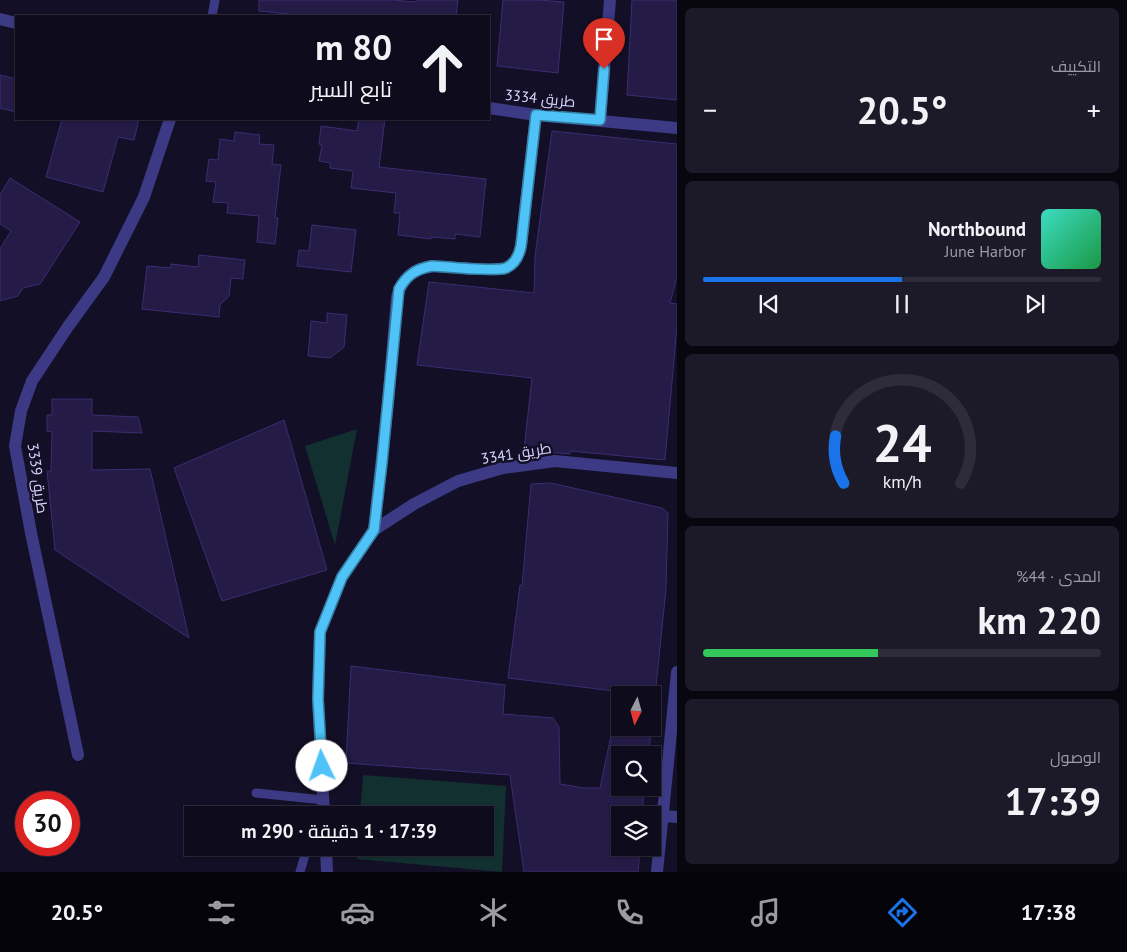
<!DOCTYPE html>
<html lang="ar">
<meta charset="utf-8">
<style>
:root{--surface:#0e0b1c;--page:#1c1929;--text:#f1f3f6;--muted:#9b9ba3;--line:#2e2b3b;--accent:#1a73e8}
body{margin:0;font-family:"PT Sans",Cairo,sans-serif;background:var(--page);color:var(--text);direction:rtl;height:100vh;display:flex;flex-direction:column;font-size:19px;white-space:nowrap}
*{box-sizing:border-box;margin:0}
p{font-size:16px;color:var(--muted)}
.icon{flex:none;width:28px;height:28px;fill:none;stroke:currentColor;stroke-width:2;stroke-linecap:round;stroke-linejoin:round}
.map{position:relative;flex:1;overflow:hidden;direction:ltr}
.side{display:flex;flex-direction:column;gap:8px;padding:8px;background:#08060f;width:450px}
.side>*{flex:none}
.guide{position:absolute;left:15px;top:15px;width:475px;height:105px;border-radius:0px;box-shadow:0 1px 4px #0004,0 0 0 1px var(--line);direction:rtl;background:#0e0b1c;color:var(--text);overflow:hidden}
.needle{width:32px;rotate:186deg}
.tools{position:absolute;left:611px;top:686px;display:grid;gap:10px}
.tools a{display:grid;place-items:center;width:50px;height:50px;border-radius:0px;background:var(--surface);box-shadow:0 1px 4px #0004,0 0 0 1px var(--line);font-size:25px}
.speed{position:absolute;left:15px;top:791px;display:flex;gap:10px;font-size:25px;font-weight:700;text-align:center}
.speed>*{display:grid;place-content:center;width:65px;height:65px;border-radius:50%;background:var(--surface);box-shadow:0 1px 4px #0004,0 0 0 1px var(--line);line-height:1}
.speed .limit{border:8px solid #d22;background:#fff;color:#111}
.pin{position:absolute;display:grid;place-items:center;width:42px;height:42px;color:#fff;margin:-51px -21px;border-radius:50% 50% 50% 0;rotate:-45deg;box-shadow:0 0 5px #0007}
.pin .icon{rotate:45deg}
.me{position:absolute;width:55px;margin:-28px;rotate:357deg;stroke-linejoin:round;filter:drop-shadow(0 0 4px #0008)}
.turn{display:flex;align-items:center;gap:18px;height:105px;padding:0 15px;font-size:22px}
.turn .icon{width:65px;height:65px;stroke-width:2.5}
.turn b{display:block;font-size:35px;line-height:42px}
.big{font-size:38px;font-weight:600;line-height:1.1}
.side .widget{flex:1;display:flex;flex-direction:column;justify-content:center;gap:8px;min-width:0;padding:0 18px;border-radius:8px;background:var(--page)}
.side .dial{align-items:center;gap:0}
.dial svg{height:130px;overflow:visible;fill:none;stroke:var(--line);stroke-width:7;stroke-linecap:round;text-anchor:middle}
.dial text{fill:var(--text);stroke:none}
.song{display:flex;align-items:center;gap:15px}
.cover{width:60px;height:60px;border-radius:8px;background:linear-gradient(135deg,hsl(170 70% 55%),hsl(140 70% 35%))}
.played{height:5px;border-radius:2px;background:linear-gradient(90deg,var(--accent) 50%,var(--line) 50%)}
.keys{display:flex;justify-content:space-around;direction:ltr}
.heat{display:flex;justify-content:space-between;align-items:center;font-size:28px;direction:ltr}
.charge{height:8px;border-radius:4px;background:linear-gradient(90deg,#34c759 44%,var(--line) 0)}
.trip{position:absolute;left:184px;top:806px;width:310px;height:50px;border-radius:0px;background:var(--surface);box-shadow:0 1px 4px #0004,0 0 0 1px var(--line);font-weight:600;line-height:50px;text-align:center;direction:rtl}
.dock{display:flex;height:80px;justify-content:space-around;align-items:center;background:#06040b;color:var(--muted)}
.dock .icon{width:35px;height:35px}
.dock .active{color:var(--accent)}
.dock b{font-size:22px;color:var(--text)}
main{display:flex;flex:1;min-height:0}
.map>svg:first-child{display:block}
.green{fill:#12302f}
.building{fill:#241b47;stroke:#3b2d73}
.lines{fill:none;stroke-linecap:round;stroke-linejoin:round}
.lane{stroke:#3d3a85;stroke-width:9}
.street{stroke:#3d3a85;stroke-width:12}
.route-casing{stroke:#337fa1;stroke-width:12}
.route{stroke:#4fc3f7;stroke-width:9}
.labels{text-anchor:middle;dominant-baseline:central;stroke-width:5;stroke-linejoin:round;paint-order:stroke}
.street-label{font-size:15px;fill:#d9d4ff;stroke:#130f26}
</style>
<main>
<section class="side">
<div class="widget"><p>التكييف</p>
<div class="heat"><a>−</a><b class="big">20.5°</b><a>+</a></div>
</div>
<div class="widget">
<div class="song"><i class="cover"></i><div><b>Northbound</b><p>June Harbor</p></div></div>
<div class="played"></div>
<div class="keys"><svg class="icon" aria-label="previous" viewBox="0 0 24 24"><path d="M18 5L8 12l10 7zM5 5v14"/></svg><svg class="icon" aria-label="pause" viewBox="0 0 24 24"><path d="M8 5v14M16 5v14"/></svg><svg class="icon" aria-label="next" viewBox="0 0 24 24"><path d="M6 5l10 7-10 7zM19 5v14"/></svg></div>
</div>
<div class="widget dial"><svg viewBox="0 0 100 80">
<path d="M14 69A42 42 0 1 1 86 69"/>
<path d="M14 69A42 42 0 0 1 9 40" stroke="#1a73e8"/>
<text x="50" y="56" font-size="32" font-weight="700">24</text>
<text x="50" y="72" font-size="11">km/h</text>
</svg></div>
<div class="widget"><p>المدى · 44%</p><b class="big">220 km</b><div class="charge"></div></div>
<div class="widget"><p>الوصول</p><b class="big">17:39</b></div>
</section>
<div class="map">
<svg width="677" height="872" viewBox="0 0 677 872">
<rect width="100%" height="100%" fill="#130f26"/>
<g class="green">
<polygon points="357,429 335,545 305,446"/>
<polygon points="363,775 506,786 502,872 357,859 358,848 485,848 485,815 360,815"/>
</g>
<g class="building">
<polygon points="259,0 393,0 415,2 418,0 458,0 456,16 307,16 259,11"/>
<polygon points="503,0 539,0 564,2 558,73 497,66"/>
<polygon points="632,0 677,0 677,100 627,95"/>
<polygon points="0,75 16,79 16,112 0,108"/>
<polygon points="62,119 139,119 134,140 118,137 103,192 46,177"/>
<polygon points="359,119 385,119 379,167 486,179 480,237 455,234 455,239 431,237 431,239 398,235 400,213 394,213 396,193 351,188 353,171 330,168 330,163 319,161 322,145 319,144 321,126 357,131"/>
<polygon points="552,131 677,144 677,277 670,303 677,304 677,326 665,460 570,451 570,454 524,450 532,378 417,365 429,282 534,293 535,256"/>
<polygon points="235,132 260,135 259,144 274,145 272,164 281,165 275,217 278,218 275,244 257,242 259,216 227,213 228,203 213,202 216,182 206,181 209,159 218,160 220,139 234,141"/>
<polygon points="10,178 80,222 40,284 23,288 18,296 0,301 0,249 11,231 0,224 0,195"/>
<polygon points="312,225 356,230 351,272 297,266 299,250 309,251"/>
<polygon points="199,255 245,260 243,279 231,278 229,296 220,305 219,317 142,309 147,266 171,268 171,264 198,267"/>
<polygon points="327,313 347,315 344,347 330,358 308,356 311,321 327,323"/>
<polygon points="52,399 92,399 92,415 138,417 142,433 92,431 92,470 150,469 189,638 55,550 47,471 51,471 52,432 47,431 47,415 52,415"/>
<polygon points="284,420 327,570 222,601 174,468"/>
<polygon points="551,483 662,508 668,513 666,589 655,696 508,678 520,585 522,586 531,484"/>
<polygon points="351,666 505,685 503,714 553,718 559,727 560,784 584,788 600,788 613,726 651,728 649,755 620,755 620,788 644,788 642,815 620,815 620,848 640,848 638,872 524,872 510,775 346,763"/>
</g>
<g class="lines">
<g class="lane">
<polyline points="212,16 215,0"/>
<polyline points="256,793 324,800"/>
<polyline points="300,872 307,848"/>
</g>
<g class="street">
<polyline points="0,19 16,23"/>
<polyline points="489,108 536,115 677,128"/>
<polyline points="600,120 610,0"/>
<path d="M374,530l14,-127 9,-106c5,-19 16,-28 35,-31 15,1 63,6 74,2 9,-4 13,-12 15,-22l15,-131"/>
<polyline points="78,755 31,533 15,446 21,411 32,381 67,328 104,277 144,197 170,119"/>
<polyline points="324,815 318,699 320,632 342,577 374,530 414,504 458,481 503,468 555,461 677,473"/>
<polyline points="663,816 677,817"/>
<polyline points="326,848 327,872"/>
<polyline points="657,872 677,672"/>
</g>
</g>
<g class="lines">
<defs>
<path id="route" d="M322,766l-4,-67 2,-67 22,-55 32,-47 8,-68 17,-173c8,-14 17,-20 33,-23 15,1 63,6 74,2 9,-4 13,-12 15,-22l15,-131 64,5 4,-51"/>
</defs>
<use href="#route" class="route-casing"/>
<use href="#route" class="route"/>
</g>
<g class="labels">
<g class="street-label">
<text transform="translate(540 98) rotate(6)">طريق 3334</text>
<text transform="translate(516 453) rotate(-9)">طريق 3341</text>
<text transform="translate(38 478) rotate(82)">طريق 3339</text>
</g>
</g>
</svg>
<div class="tools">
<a><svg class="needle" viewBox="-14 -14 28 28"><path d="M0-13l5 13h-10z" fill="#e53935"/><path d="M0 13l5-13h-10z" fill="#9b9ba3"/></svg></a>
<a><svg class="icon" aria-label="search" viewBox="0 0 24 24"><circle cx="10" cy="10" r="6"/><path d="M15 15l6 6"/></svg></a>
<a><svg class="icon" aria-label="layers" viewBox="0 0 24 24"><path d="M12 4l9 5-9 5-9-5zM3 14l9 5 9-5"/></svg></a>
</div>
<div class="speed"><div class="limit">30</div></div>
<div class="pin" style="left:604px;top:69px;background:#d93025"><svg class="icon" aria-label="arrive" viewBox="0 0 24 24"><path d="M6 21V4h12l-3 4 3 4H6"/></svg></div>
<svg class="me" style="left:322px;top:766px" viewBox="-20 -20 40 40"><circle r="19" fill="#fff"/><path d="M0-13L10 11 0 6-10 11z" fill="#4fc3f7"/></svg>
<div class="trip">17:39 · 1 دقيقة · 290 m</div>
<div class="guide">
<div class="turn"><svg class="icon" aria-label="ahead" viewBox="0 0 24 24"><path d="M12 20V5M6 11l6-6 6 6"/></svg><div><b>80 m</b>تابع السير</div></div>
</div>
</div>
</main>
<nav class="dock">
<b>17:38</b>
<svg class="icon active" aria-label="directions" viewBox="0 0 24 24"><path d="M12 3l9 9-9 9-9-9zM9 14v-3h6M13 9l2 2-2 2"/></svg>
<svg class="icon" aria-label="music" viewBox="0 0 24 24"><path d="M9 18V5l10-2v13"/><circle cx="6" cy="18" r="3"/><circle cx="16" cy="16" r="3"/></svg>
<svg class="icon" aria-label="phone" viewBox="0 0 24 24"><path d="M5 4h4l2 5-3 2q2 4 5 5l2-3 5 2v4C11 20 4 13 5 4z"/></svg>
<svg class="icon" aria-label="climate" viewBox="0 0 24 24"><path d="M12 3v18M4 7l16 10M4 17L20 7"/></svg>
<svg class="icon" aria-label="car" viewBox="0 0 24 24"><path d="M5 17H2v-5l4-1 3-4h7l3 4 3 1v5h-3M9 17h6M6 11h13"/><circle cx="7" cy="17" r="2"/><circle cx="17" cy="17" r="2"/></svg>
<svg class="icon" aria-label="filters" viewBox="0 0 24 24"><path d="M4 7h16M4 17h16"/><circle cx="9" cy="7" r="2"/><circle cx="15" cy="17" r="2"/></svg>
<b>20.5°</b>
</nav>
